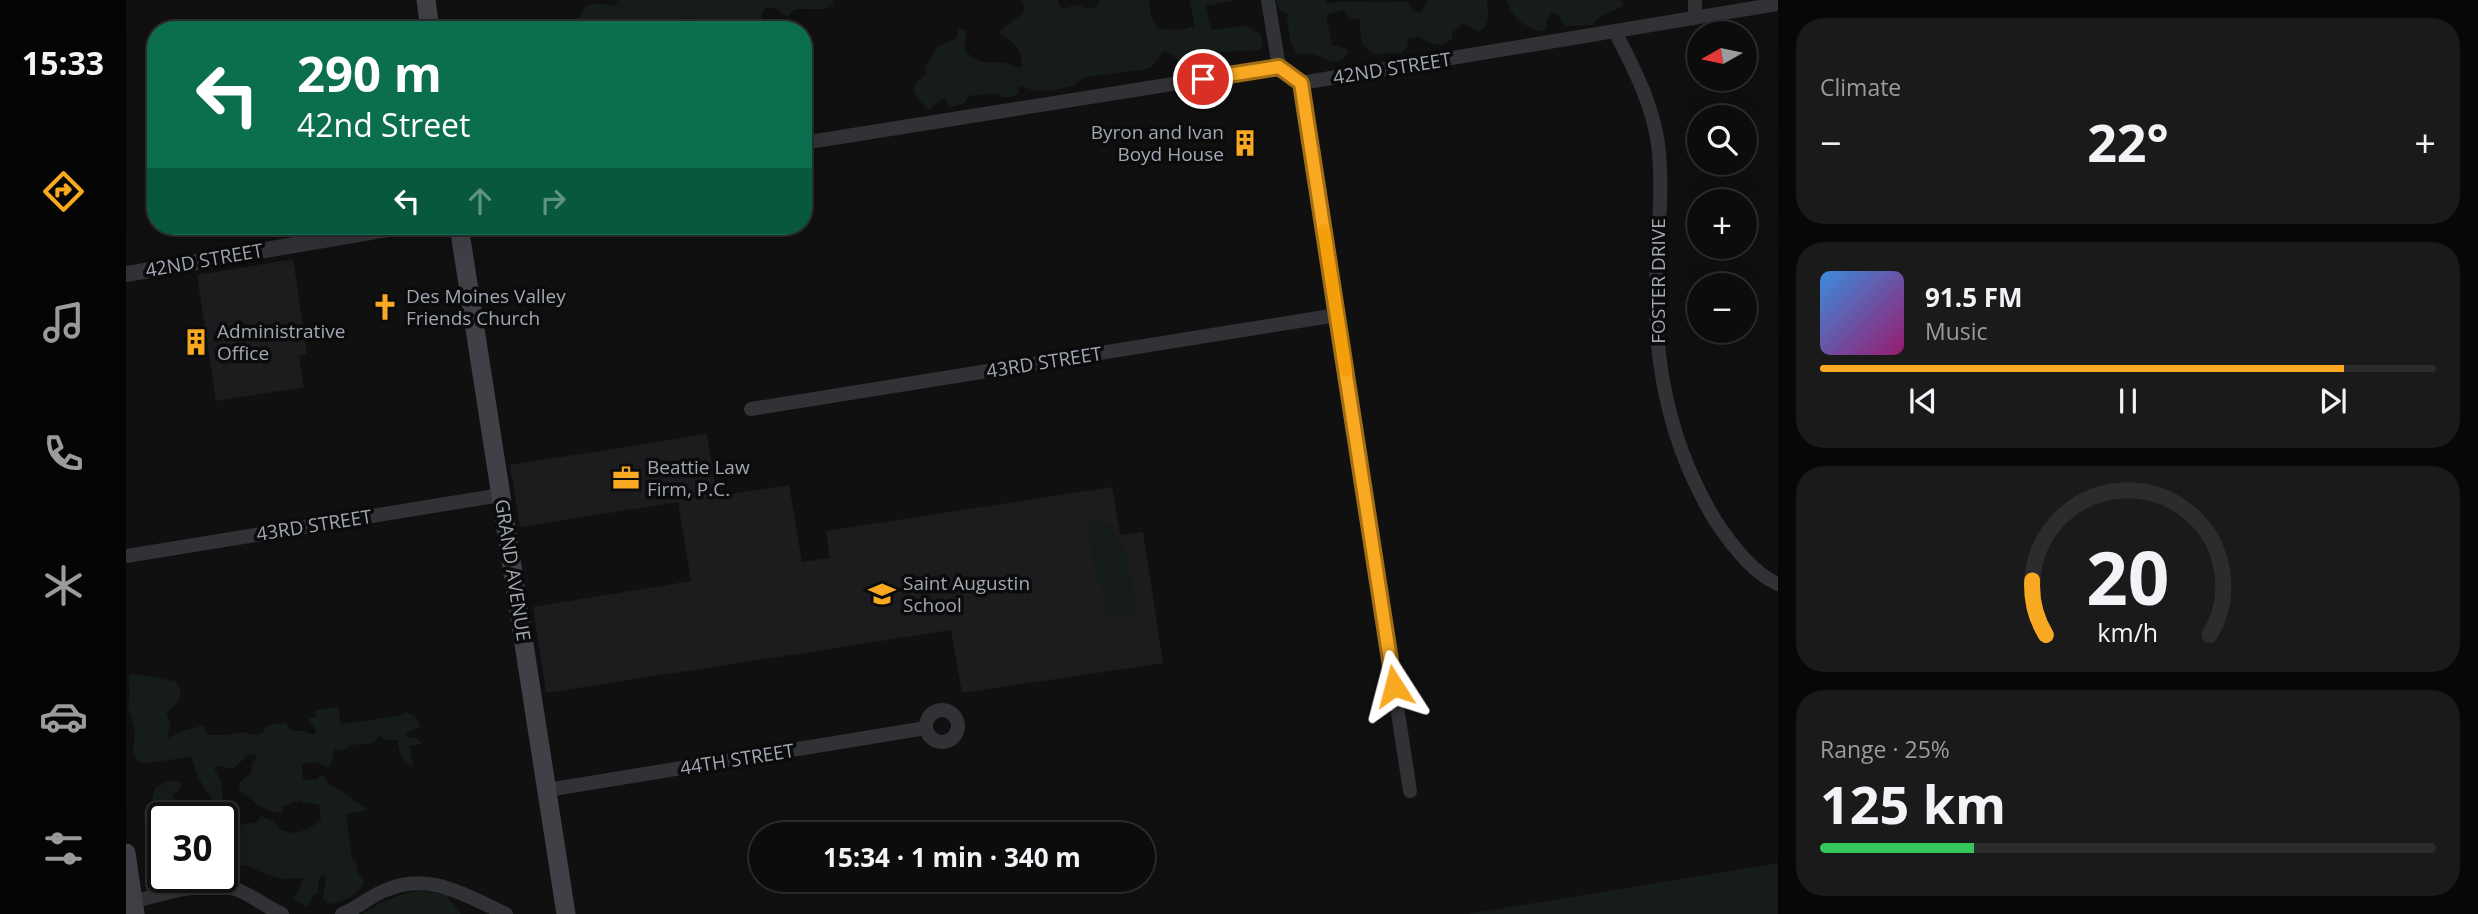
<!DOCTYPE html>
<meta charset="utf-8">
<style>
:root{--surface:#0c0c0d;--page:#1a1a1b;--text:#f1f3f6;--muted:#9a9b9d;--line:#2c2c2e;--accent:#f8a821}
body{margin:0;font-family:"Open Sans",sans-serif;background:var(--page);color:var(--text);height:100vh;display:flex;flex-direction:column;font-size:26px;white-space:nowrap}
*{box-sizing:border-box;margin:0}
p{font-size:23px;color:var(--muted)}
.icon{flex:none;width:38px;height:38px;fill:none;stroke:currentColor;stroke-width:2;stroke-linecap:round;stroke-linejoin:round}
.map{position:relative;flex:1;overflow:hidden}
.side{display:flex;flex-direction:column;gap:18px;padding:18px;background:#070707;width:700px}
.side>*{flex:none}
.top-card{position:absolute;left:21px;top:21px;width:665px;height:214px;border-radius:28px;box-shadow:0 7px 28px #0002,0 0 0 2px var(--line);background:#0b6e4f;color:#fff;overflow:hidden}
.needle{width:46px;rotate:261deg}
.fabs{position:absolute;left:1561px;top:21px;display:grid;gap:14px}
.fabs a{display:grid;place-items:center;width:70px;height:70px;border-radius:50%;background:var(--surface);box-shadow:0 7px 28px #0002,0 0 0 2px var(--line);font-size:35px}
.speed{position:absolute;left:21px;top:802px;display:flex;gap:14px;font-size:35px;font-weight:700;text-align:center}
.speed>*{display:grid;place-content:center;width:91px;height:91px;border-radius:50%;background:var(--surface);box-shadow:0 7px 28px #0002,0 0 0 2px var(--line);line-height:1}
.speed .limit{border:4px solid #111;border-radius:10px;background:#fff;color:#111}
.pin{position:absolute;display:grid;place-items:center;width:60px;height:60px;color:#fff;margin:-30px;border:4px solid #fff;border-radius:50%;box-shadow:0 2px 7px #0007}
.me{position:absolute;width:77px;margin:-38px;rotate:351deg;stroke-linejoin:round;filter:drop-shadow(0 0 5px #0008)}
.turn{display:flex;align-items:center;gap:24px;height:147px;padding:0 35px;font-size:32px}
.turn .icon{width:91px;height:91px;stroke-width:2.5}
.turn b{display:block;font-size:49px;line-height:60px}
.lanes{display:flex;align-items:center;height:66px;padding:0 35px;background:#0003;justify-content:center;gap:35px;direction:ltr}
.lanes .off{opacity:.35}
.big{font-size:52px;font-weight:700;line-height:1.1}
.side .widget{flex:1;display:flex;flex-direction:column;justify-content:center;gap:10px;min-width:0;padding:0 24px;border-radius:28px;background:var(--page)}
.side .dial{align-items:center;gap:0}
.dial svg{height:182px;overflow:visible;fill:none;stroke:var(--line);stroke-width:7;stroke-linecap:round;text-anchor:middle}
.dial text{fill:var(--text);stroke:none}
.song{display:flex;align-items:center;gap:21px}
.cover{width:84px;height:84px;border-radius:10px;background:linear-gradient(135deg,hsl(210 70% 55%),hsl(320 70% 35%))}
.played{height:7px;border-radius:4px;background:linear-gradient(90deg,var(--accent) 85%,var(--line) 85%)}
.keys{display:flex;justify-content:space-around;direction:ltr}
.heat{display:flex;justify-content:space-between;align-items:center;font-size:38px;direction:ltr}
.charge{height:10px;border-radius:5px;background:linear-gradient(90deg,#34c759 25%,var(--line) 0)}
.trip{position:absolute;left:623px;top:822px;width:406px;height:70px;border-radius:35px;background:var(--surface);box-shadow:0 7px 28px #0002,0 0 0 2px var(--line);font-weight:700;line-height:70px;text-align:center}
main{display:flex;flex:1;min-height:0}
.tab-bar{display:flex;flex-direction:column;width:126px;justify-content:space-around;align-items:center;background:#050505;color:var(--muted)}
.tab-bar .icon{width:49px;height:49px}
.tab-bar .current{color:var(--accent)}
.tab-bar b{font-size:32px;color:var(--text)}
.map>svg:first-child{display:block}
.built{fill:#1c1c1e}
.green{fill:#161c17}
.lines{fill:none;stroke-linecap:round;stroke-linejoin:round}
.minor{stroke:#313236;stroke-width:14}
.tertiary{stroke:#313236;stroke-width:16}
.secondary{stroke:#3f4146;stroke-width:19}
.route-casing{stroke:#a16d15;stroke-width:18}
.route{stroke:#f8a821;stroke-width:12}
.slow{stroke:#f59e0b;stroke-width:12}
.labels{text-anchor:middle;dominant-baseline:central;stroke-width:7;stroke-linejoin:round;paint-order:stroke}
.street-label{font-size:19px;fill:#a0a7b3;stroke:#0b0b0c}
.poi-label{font-size:19px;fill:#a0a7b3;stroke:#0b0b0c;text-anchor:start}
</style>
<main>
<nav class="tab-bar">
<b>15:33</b>
<svg class="icon current" aria-label="directions" viewBox="0 0 24 24"><path d="M12 3l9 9-9 9-9-9zM9 14v-3h6M13 9l2 2-2 2"/></svg>
<svg class="icon" aria-label="music" viewBox="0 0 24 24"><path d="M9 18V5l10-2v13"/><circle cx="6" cy="18" r="3"/><circle cx="16" cy="16" r="3"/></svg>
<svg class="icon" aria-label="phone" viewBox="0 0 24 24"><path d="M5 4h4l2 5-3 2q2 4 5 5l2-3 5 2v4C11 20 4 13 5 4z"/></svg>
<svg class="icon" aria-label="climate" viewBox="0 0 24 24"><path d="M12 3v18M4 7l16 10M4 17L20 7"/></svg>
<svg class="icon" aria-label="car" viewBox="0 0 24 24"><path d="M5 17H2v-5l4-1 3-4h7l3 4 3 1v5h-3M9 17h6M6 11h13"/><circle cx="7" cy="17" r="2"/><circle cx="17" cy="17" r="2"/></svg>
<svg class="icon" aria-label="filters" viewBox="0 0 24 24"><path d="M4 7h16M4 17h16"/><circle cx="9" cy="7" r="2"/><circle cx="15" cy="17" r="2"/></svg>
</nav>
<div class="map">
<svg width="1652" height="914" viewBox="0 0 1652 914">
<rect width="100%" height="100%" fill="#101011"/>
<g class="built">
<polygon points="167,259 181,354 173,356 178,387 90,401 71,275"/>
<polygon points="581,434 591,496 663,485 676,562 704,558 700,531 986,487 994,535 1017,532 1037,663 836,693 825,630 420,693 407,607 565,581 552,502 394,527 384,465"/>
</g>
<g class="green">
<path d="M492,0h215v3l-7,6h-31l-8,8 -12,-9h-10l-4,8 3,14h-41l-18,-10 -17,-2 -10,2 -24,10h-86c1,-10 3,-11 12,-13 2,-17 19,-15 34,-11z"/>
<path d="M895,0h37l3,9 17,-4 9,4 11,-3 1,-6h50l2,16 7,13 22,1 15,-4 -6,-26h47l-30,6 5,24 36,-4 14,9 2,9 -4,6 -38,2 -11,6 -30,4 -10,-9 -7,-1 -11,15 -10,3 -57,7 -12,9 -17,4 -20,1 -16,-5 -2,2 1,6 -14,4 -9,-5 -27,3 -5,7 -14,5 -5,-9h-2l-15,11c-14,-16 -23,-21 -2,-35l-1,-8c15,-17 2,-19 30,-27l4,-11h4l3,3 -1,19c22,21 32,4 54,17l4,-2c-4,-18 -5,-22 -22,-31l-1,-5 23,-17 2,-5z"/>
<path d="M1150,0h49l3,3c28,-3 53,1 80,-2 3,7 5,12 13,11l8,-12h58c1,13 4,25 -9,32l-15,-9 -10,9 -1,7c-13,10 -21,6 -33,-3l-13,3 3,6 -7,8 -27,1 -13,-9 -3,-26h-10l-5,-9 -18,5 6,30 14,4 2,4c-13,19 -24,2 -39,1 -4,-1 -8,0 -12,0l-7,-14 -3,-21 3,-3c-9,-6 -12,-4 -14,-16z"/>
<path d="M1381,0h109l5,1 3,4c-11,8 -24,8 -31,20l-27,1 -10,-12 -4,-1 -6,7v9l-4,3c-17,-6 -31,-13 -35,-32z"/>
<polygon points="960,515 976,524 986,523 990,539 998,544 1012,613 980,615 975,584 971,584"/>
<path d="M6,674c15,1 28,5 43,7 13,15 1,22 -9,33l5,10 -4,10 2,4 16,-8 17,-4h3l2,9h20l15,-3 15,3 5,-2 6,-8 17,-2 8,8h10l11,4 2,-4 -8,-13 8,-1 -1,-7 23,-3 3,17 57,-8 8,-4 8,3 7,12 -16,7 4,3 7,1 6,6 -12,2 3,20c-13,-4 -13,-14 -16,-26h-10l-8,-5 -5,8 -23,2 -9,6 -7,-2 -4,15 -4,3 -11,-5 -14,2 1,16 16,-1v-5l5,2 3,7c10,4 30,19 41,27l-22,4 6,45 4,3 1,9 7,10c-3,14 -23,22 -36,23l-5,-6 3,-18 -3,-6 -5,8 1,10 -6,4 -4,9 -5,1 -11,-8 6,-7 4,-12 -2,-1 -19,1 -22,-7 -13,-7 -12,2 -11,-6 -2,8v-17l14,-13 -1,-13 21,-4 5,-6 12,5 8,9 12,3 13,-3 15,-9 -2,-17 -17,-1v-2l-10,1 -1,2 -8,2v6c-19,2 -29,-11 -44,-22 -1,-11 6,-11 12,-17l1,-10 5,-6 -2,-3 -7,1 -15,14 -14,-3 -5,2c4,8 13,22 7,33h-7c-11,-14 -19,-26 -22,-44l-45,6 -9,-1 -5,-9 2,-22 -7,-24 2,-13 -2,-17z"/>
<path d="M46,780l9,2 -1,7 -7,6 3,9 -9,3 -2,10h-2v60h50l-48,8c-28,-6 -18,-27 -18,-46 1,-9 -3,-19 -4,-28l8,-6 4,-18z"/>
<polygon points="1652,863 1652,914 1341,914"/>
<path d="M294,891l26,4 15,19h-98c19,-13 34,-20 57,-23z"/>
</g>
<g class="lines">
<g class="minor">
<polyline points="1142,0 1153,67"/>
<polyline points="1569,17 1569,0"/>
<path d="M1489,32c20,38 40,77 44,120 4,44 -2,89 -3,133 -2,83 16,164 59,235 15,23 37,53 63,64"/>
<polyline points="1175,83 1284,791"/>
<polyline points="677,143 1153,67 1175,83 1652,4"/>
<polyline points="625,409 1211,315"/>
<polyline points="0,556 375,495"/>
<circle cx="816" cy="726" r="16"/>
<polyline points="421,790 800,728"/>
<path d="M7,901c32,-6 73,-23 105,-11 15,6 28,17 44,24"/>
<path d="M216,914c16,-6 28,-18 44,-24 43,-19 81,6 120,24"/>
</g>
<polyline class="tertiary" points="0,274 279,226"/>
<g class="secondary">
<polyline points="300,0 304,30"/>
<polyline points="333,226 440,914"/>
<polyline points="0,853 9,914"/>
</g>
</g>
<g class="lines">
<defs>
<polyline id="route" points="1077,79 1153,67 1175,83 1268,686"/>
</defs>
<use href="#route" class="route-casing"/>
<use href="#route" class="route"/>
<polyline class="slow" points="1198,230 1220,371"/>
</g>
<defs>
<symbol id="building-bare" viewBox="-9 -9 18 18"><path d="M-4-6H4V6H1V3H-1V6H-4ZM-2.5-4.3h1.7v1.8h-1.7ZM.8-4.3h1.7v1.8H.8ZM-2.5-1h1.7V.8h-1.7ZM.8-1h1.7V.8H.8Z" fill="#f8a821" stroke="#0b0b0c" stroke-width="2.5" paint-order="stroke"/></symbol>
<symbol id="church-bare" viewBox="-9 -9 18 18"><path d="M-1.2-6h2.4v3.5h3.3v2.4h-3.3V6h-2.4V-.1h-3.3v-2.4h3.3Z" fill="#f8a821" stroke="#0b0b0c" stroke-width="2.5" paint-order="stroke"/></symbol>
<symbol id="office-bare" viewBox="-9 -9 18 18"><path d="M-6-3h4V-5.5h4V-3h4V5H-6ZM-1-4.5V-3h2v-1.5ZM-6 0V1H6V0Z" fill="#f8a821" stroke="#0b0b0c" stroke-width="2.5" paint-order="stroke"/></symbol>
<symbol id="school-bare" viewBox="-9 -9 18 18"><path d="M0-5L7-2L0 1L-7-2ZM-4 1L0 2.5L4 1V4Q0 6-4 4Z" fill="#f8a821" stroke="#0b0b0c" stroke-width="2.5" paint-order="stroke"/></symbol>
</defs>
<g fill-rule="evenodd">
<use href="#building-bare" x="1100" y="124" width="38" height="38"/>
<use href="#church-bare" x="240" y="288" width="38" height="38"/>
<use href="#building-bare" x="51" y="323" width="38" height="38"/>
<use href="#office-bare" x="481" y="459" width="38" height="38"/>
<use href="#school-bare" x="737" y="575" width="38" height="38"/>
</g>
<g class="labels">
<g class="street-label">
<text transform="translate(1266 68) rotate(-9)">42ND STREET</text>
<text transform="translate(78 260) rotate(-10)">42ND STREET</text>
<text transform="translate(1532 281) rotate(-90)">FOSTER DRIVE</text>
<text transform="translate(918 362) rotate(-9)">43RD STREET</text>
<text transform="translate(188 525) rotate(-9)">43RD STREET</text>
<text transform="translate(387 570) rotate(81)">GRAND AVENUE</text>
<text transform="translate(611 759) rotate(-9)">44TH STREET</text>
</g>
<g class="poi-label">
<text x="1098" y="132" text-anchor="end">Byron and Ivan<tspan x="1098" dy="22">Boyd House</tspan></text>
<text x="280" y="296">Des Moines Valley<tspan x="280" dy="22">Friends Church</tspan></text>
<text x="91" y="331">Administrative<tspan x="91" dy="22">Office</tspan></text>
<text x="521" y="467">Beattie Law<tspan x="521" dy="22">Firm, P.C.</tspan></text>
<text x="777" y="583">Saint Augustin<tspan x="777" dy="22">School</tspan></text>
</g>
</g>
</svg>
<div class="fabs">
<a><svg class="needle" viewBox="-14 -14 28 28"><path d="M0-13l5 13h-10z" fill="#e53935"/><path d="M0 13l5-13h-10z" fill="#9a9b9d"/></svg></a>
<a><svg class="icon" aria-label="search" viewBox="0 0 24 24"><circle cx="10" cy="10" r="6"/><path d="M15 15l6 6"/></svg></a>
<a>+</a>
<a>−</a>
</div>
<div class="speed"><div class="limit">30</div></div>
<div class="pin" style="left:1077px;top:79px;background:#d93025"><svg class="icon" aria-label="arrive" viewBox="0 0 24 24"><path d="M6 21V4h12l-3 4 3 4H6"/></svg></div>
<svg class="me" style="left:1268px;top:686px" viewBox="-20 -20 40 40"><path d="M0-17L14 15 0 8-14 15z" fill="#f8a821" stroke="#fff" stroke-width="4"/></svg>
<div class="trip">15:34 · 1 min · 340 m</div>
<div class="top-card">
<div class="turn"><svg class="icon" aria-label="left" viewBox="0 0 24 24"><path d="M17 20v-9H6M10 6l-5 5 5 5"/></svg><div><b>290 m</b>42nd Street</div></div>
<div class="lanes"><svg class="icon" aria-label="left" viewBox="0 0 24 24"><path d="M17 20v-9H6M10 6l-5 5 5 5"/></svg><svg class="icon off" aria-label="ahead" viewBox="0 0 24 24"><path d="M12 20V5M6 11l6-6 6 6"/></svg><svg class="icon off" aria-label="right" viewBox="0 0 24 24"><path d="M7 20v-9h11M14 6l5 5-5 5"/></svg></div>
</div>
</div>
<section class="side">
<div class="widget"><p>Climate</p>
<div class="heat"><a>−</a><b class="big">22°</b><a>+</a></div>
</div>
<div class="widget">
<div class="song"><i class="cover"></i><div><b>91.5 FM</b><p>Music</p></div></div>
<div class="played"></div>
<div class="keys"><svg class="icon" aria-label="previous" viewBox="0 0 24 24"><path d="M18 5L8 12l10 7zM5 5v14"/></svg><svg class="icon" aria-label="pause" viewBox="0 0 24 24"><path d="M8 5v14M16 5v14"/></svg><svg class="icon" aria-label="next" viewBox="0 0 24 24"><path d="M6 5l10 7-10 7zM19 5v14"/></svg></div>
</div>
<div class="widget dial"><svg viewBox="0 0 100 80">
<path d="M14 69A42 42 0 1 1 86 69"/>
<path d="M14 69A42 42 0 0 1 8 45" stroke="#f8a821"/>
<text x="50" y="56" font-size="32" font-weight="700">20</text>
<text x="50" y="72" font-size="11">km/h</text>
</svg></div>
<div class="widget"><p>Range · 25%</p><b class="big">125 km</b><div class="charge"></div></div>
</section>
</main>
